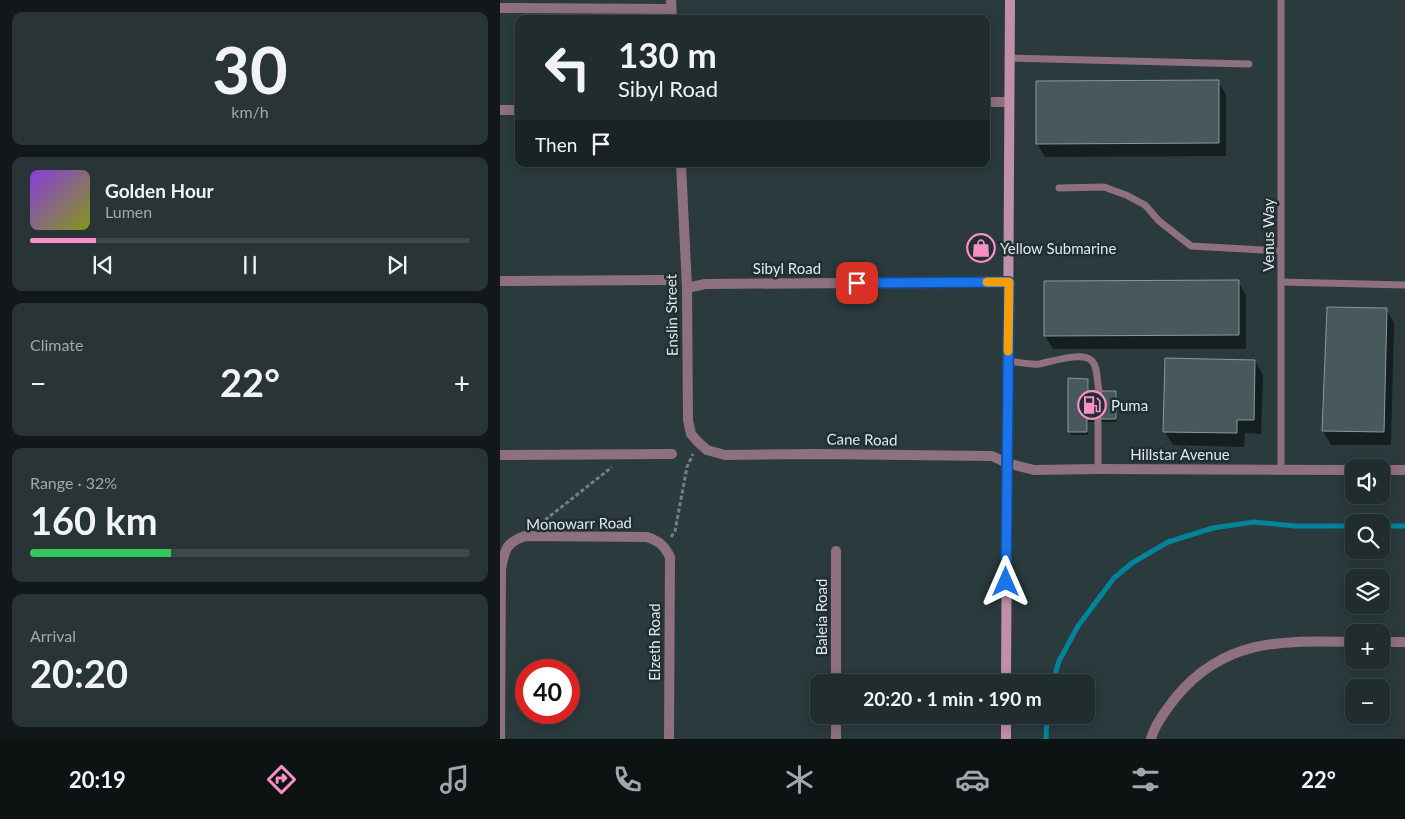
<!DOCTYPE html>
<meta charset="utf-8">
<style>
:root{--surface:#202c2e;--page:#283436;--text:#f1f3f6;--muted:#a2a7aa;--line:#3d484a;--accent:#f98fc9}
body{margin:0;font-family:Lato,sans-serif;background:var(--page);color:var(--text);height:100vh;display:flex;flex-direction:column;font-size:19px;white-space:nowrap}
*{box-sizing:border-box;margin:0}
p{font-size:16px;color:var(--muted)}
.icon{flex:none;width:28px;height:28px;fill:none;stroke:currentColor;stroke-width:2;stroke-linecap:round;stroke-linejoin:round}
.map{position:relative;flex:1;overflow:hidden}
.details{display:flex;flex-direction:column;gap:12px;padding:12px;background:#121819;width:500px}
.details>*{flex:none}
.banner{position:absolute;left:15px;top:15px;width:475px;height:152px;border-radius:10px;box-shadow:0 2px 12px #0003,0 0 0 1px var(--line);background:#202c2e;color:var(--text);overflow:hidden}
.tools{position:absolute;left:845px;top:459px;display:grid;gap:10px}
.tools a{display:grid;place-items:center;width:45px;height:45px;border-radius:10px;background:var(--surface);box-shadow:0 2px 12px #0003,0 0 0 1px var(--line);font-size:25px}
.speed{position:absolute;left:15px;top:659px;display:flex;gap:10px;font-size:25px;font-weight:700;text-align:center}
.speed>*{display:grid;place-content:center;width:65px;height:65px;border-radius:50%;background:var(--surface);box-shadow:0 2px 12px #0003,0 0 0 1px var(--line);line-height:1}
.speed .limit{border:8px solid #d22;background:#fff;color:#111}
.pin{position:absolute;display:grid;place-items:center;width:42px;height:42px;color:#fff;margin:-21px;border-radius:10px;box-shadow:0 2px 8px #0006}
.me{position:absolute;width:55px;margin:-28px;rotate:0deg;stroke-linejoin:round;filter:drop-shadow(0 0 4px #0008)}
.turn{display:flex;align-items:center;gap:18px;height:105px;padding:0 20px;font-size:22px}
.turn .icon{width:65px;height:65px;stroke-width:2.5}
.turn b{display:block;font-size:35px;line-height:42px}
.then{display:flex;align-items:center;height:48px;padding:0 20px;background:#0003;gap:10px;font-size:19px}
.big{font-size:38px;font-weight:700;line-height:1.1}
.details .widget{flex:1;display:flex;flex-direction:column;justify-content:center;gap:8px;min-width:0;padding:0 18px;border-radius:10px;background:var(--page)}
.details .dial{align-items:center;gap:0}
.dial b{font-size:65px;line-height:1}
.song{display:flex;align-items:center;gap:15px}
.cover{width:60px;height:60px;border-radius:8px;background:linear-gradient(135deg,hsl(270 70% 55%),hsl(70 70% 35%))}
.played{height:5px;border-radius:2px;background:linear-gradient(90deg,var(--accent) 15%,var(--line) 15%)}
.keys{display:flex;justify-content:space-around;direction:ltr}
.heat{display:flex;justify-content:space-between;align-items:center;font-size:28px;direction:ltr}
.charge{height:8px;border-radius:4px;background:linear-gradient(90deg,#34c759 32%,var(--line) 0)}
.trip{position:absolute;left:310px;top:674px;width:285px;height:50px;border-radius:10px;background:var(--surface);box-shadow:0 2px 12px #0003,0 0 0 1px var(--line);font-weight:700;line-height:50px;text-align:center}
.tab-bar{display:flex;height:80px;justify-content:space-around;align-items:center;background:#0d1212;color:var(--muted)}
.tab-bar .icon{width:35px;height:35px}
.tab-bar .current{color:var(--accent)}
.tab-bar b{font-size:22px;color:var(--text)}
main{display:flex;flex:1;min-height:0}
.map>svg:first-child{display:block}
.shadow{fill:#0007}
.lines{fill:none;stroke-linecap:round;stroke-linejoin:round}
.stream{stroke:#01849a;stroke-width:5}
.building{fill:#48585c;stroke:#88999e}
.path{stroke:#748184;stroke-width:3;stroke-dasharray:4 2.5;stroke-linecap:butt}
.lane{stroke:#8f707f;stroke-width:7}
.street{stroke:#8f707f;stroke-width:10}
.secondary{stroke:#c08fa8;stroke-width:10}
.route-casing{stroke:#114b97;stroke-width:12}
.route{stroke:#1a73e8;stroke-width:9}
.slow{stroke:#f59e0b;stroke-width:9}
.labels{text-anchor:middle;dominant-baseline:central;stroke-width:5;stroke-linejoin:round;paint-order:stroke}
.street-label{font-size:15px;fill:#dfe8eb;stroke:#212f33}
.poi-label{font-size:15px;fill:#dfe8eb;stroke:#212f33;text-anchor:start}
</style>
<main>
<section class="details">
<div class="widget dial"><b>30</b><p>km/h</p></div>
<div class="widget">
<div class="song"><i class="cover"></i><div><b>Golden Hour</b><p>Lumen</p></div></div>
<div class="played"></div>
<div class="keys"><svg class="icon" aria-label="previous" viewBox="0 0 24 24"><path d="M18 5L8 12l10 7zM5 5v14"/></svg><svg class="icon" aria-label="pause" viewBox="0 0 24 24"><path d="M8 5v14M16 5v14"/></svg><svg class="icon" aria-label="next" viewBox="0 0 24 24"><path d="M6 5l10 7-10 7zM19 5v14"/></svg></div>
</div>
<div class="widget"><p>Climate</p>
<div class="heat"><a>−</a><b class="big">22°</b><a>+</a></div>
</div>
<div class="widget"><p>Range · 32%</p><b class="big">160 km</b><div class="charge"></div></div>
<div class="widget"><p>Arrival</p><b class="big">20:20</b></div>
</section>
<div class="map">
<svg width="905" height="739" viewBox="0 0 905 739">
<rect width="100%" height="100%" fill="#2a3a3d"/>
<g class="shadow">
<polygon points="718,81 726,95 726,156 545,157 537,144"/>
<polygon points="738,281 746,295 746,349 553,349 545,336"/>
<polygon points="886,309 894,323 891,445 831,445 823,431"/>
<polygon points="755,361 763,375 761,434 745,433 744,447 673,445 665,432"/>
<polygon points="587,380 589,383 589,393 616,393 617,396 617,422 588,422 588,435 571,435 569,432"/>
</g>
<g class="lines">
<g class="stream">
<polyline points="881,526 905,526"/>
<polyline points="553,682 559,661 578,626 614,578 632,563 668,542 713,528 754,522 795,526 854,526"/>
<polyline points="546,739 547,715"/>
</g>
</g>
<g class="building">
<polygon points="719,80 719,143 536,144 536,81"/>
<polygon points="739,280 739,335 544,336 544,281"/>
<polygon points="827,307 887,308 884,432 822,431"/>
<polygon points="665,358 755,360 754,420 737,420 737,433 663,432"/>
<polygon points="568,378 588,379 588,391 616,391 616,419 587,419 587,432 568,432"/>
</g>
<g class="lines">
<g class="path">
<polyline points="40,524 112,467"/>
<polyline points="171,537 175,531 187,467 193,454"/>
</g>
<g class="lane">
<polyline points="510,58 749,64"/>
<polyline points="559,188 604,187 626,195 645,205 659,221 691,246 781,251"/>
<polyline points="781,282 905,285"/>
<path d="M508,361c10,1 21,4 31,3 12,-2 43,-13 53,-3 6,6 5,22 7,30"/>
<polyline points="598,469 598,419"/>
<polyline points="781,470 781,0"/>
</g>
<g class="street">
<polyline points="171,0 172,19"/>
<polyline points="0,8 171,9"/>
<polyline points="486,102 509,102"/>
<polyline points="0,110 19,110"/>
<polyline points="181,164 187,288 188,420 191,434 198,442 207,450 225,455 315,454 492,456 507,463 534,470 598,469 854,470"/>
<polyline points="0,281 165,280"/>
<polyline points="187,288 205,284 509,282"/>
<polyline points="0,455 172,454"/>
<polyline points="881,470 905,470"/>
<polyline points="881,642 905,642"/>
<polyline points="336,682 336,551"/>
<path d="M0,739l1,-170c4,-19 4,-26 24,-33l122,1c12,4 17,8 23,20l-1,182"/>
<polyline points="336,739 336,715"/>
<path d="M651,739c4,-15 16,-30 25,-42 50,-60 107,-56 178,-55"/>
</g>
<g class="secondary">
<polyline points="506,682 510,0"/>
<polyline points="506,739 506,715"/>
</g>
</g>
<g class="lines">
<defs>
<polyline id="route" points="357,283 509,282 506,582"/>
</defs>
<use href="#route" class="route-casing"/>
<use href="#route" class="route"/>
<polyline class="slow" points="487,282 509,282 508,351"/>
</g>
<defs>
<symbol id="shop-ring" viewBox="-11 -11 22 22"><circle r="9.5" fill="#212f33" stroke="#f98fc9" stroke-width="1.5"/><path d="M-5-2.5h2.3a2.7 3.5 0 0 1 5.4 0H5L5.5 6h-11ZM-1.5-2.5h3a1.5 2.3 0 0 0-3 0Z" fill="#f98fc9"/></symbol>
<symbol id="fuel-ring" viewBox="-11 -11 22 22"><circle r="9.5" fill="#212f33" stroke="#f98fc9" stroke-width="1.5"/><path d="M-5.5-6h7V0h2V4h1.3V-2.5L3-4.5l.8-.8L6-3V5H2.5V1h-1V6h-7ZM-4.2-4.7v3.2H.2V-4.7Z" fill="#f98fc9"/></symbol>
</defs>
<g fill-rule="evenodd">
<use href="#shop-ring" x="465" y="232" width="32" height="32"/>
<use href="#fuel-ring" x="576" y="389" width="32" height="32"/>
</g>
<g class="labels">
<g class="street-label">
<text transform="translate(768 235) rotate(-90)">Venus Way</text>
<text x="287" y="268">Sibyl Road</text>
<text transform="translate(171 315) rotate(-91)">Enslin Street</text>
<text transform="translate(362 439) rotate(1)">Cane Road</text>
<text x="680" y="454">Hillstar Avenue</text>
<text transform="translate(79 523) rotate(-1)">Monowarr Road</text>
<text transform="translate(321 617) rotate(-90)">Baleia Road</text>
<text transform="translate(154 642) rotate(-90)">Elzeth Road</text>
</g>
<g class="poi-label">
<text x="500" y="248">Yellow Submarine</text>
<text x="611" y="405">Puma</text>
</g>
</g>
</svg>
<div class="tools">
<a><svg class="icon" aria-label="sound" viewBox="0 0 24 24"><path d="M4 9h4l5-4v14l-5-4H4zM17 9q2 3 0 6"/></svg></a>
<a><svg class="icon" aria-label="search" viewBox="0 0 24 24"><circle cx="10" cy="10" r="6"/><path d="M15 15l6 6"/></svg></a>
<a><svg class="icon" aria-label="layers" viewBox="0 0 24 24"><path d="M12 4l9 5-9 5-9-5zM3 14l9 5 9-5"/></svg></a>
<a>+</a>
<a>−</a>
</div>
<div class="speed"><div class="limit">40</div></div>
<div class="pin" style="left:357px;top:283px;background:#d93025"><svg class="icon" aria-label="arrive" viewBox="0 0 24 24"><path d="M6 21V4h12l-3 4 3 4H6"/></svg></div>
<svg class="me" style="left:506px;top:582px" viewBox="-20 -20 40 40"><path d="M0-17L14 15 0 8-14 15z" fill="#1a73e8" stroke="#fff" stroke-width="4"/></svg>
<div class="trip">20:20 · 1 min · 190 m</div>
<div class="banner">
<div class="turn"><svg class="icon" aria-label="left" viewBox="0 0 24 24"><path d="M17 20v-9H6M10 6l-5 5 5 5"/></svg><div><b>130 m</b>Sibyl Road</div></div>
<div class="then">Then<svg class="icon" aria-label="arrive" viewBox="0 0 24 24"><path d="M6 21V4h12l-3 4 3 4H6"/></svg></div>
</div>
</div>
</main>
<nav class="tab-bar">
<b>20:19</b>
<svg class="icon current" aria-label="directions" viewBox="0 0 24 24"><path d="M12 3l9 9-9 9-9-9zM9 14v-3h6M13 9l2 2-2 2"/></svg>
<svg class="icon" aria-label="music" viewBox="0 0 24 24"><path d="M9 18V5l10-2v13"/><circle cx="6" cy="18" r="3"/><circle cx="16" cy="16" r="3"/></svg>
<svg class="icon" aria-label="phone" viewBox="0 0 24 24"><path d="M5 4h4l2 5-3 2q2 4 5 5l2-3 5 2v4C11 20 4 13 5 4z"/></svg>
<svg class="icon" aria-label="climate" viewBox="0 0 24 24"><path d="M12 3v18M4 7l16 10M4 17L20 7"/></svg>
<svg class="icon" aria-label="car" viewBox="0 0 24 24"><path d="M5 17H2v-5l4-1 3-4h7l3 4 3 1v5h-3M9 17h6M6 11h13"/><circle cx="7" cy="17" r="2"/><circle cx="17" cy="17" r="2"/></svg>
<svg class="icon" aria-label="filters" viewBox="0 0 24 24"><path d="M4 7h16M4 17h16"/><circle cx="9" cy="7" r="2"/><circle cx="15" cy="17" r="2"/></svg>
<b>22°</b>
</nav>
